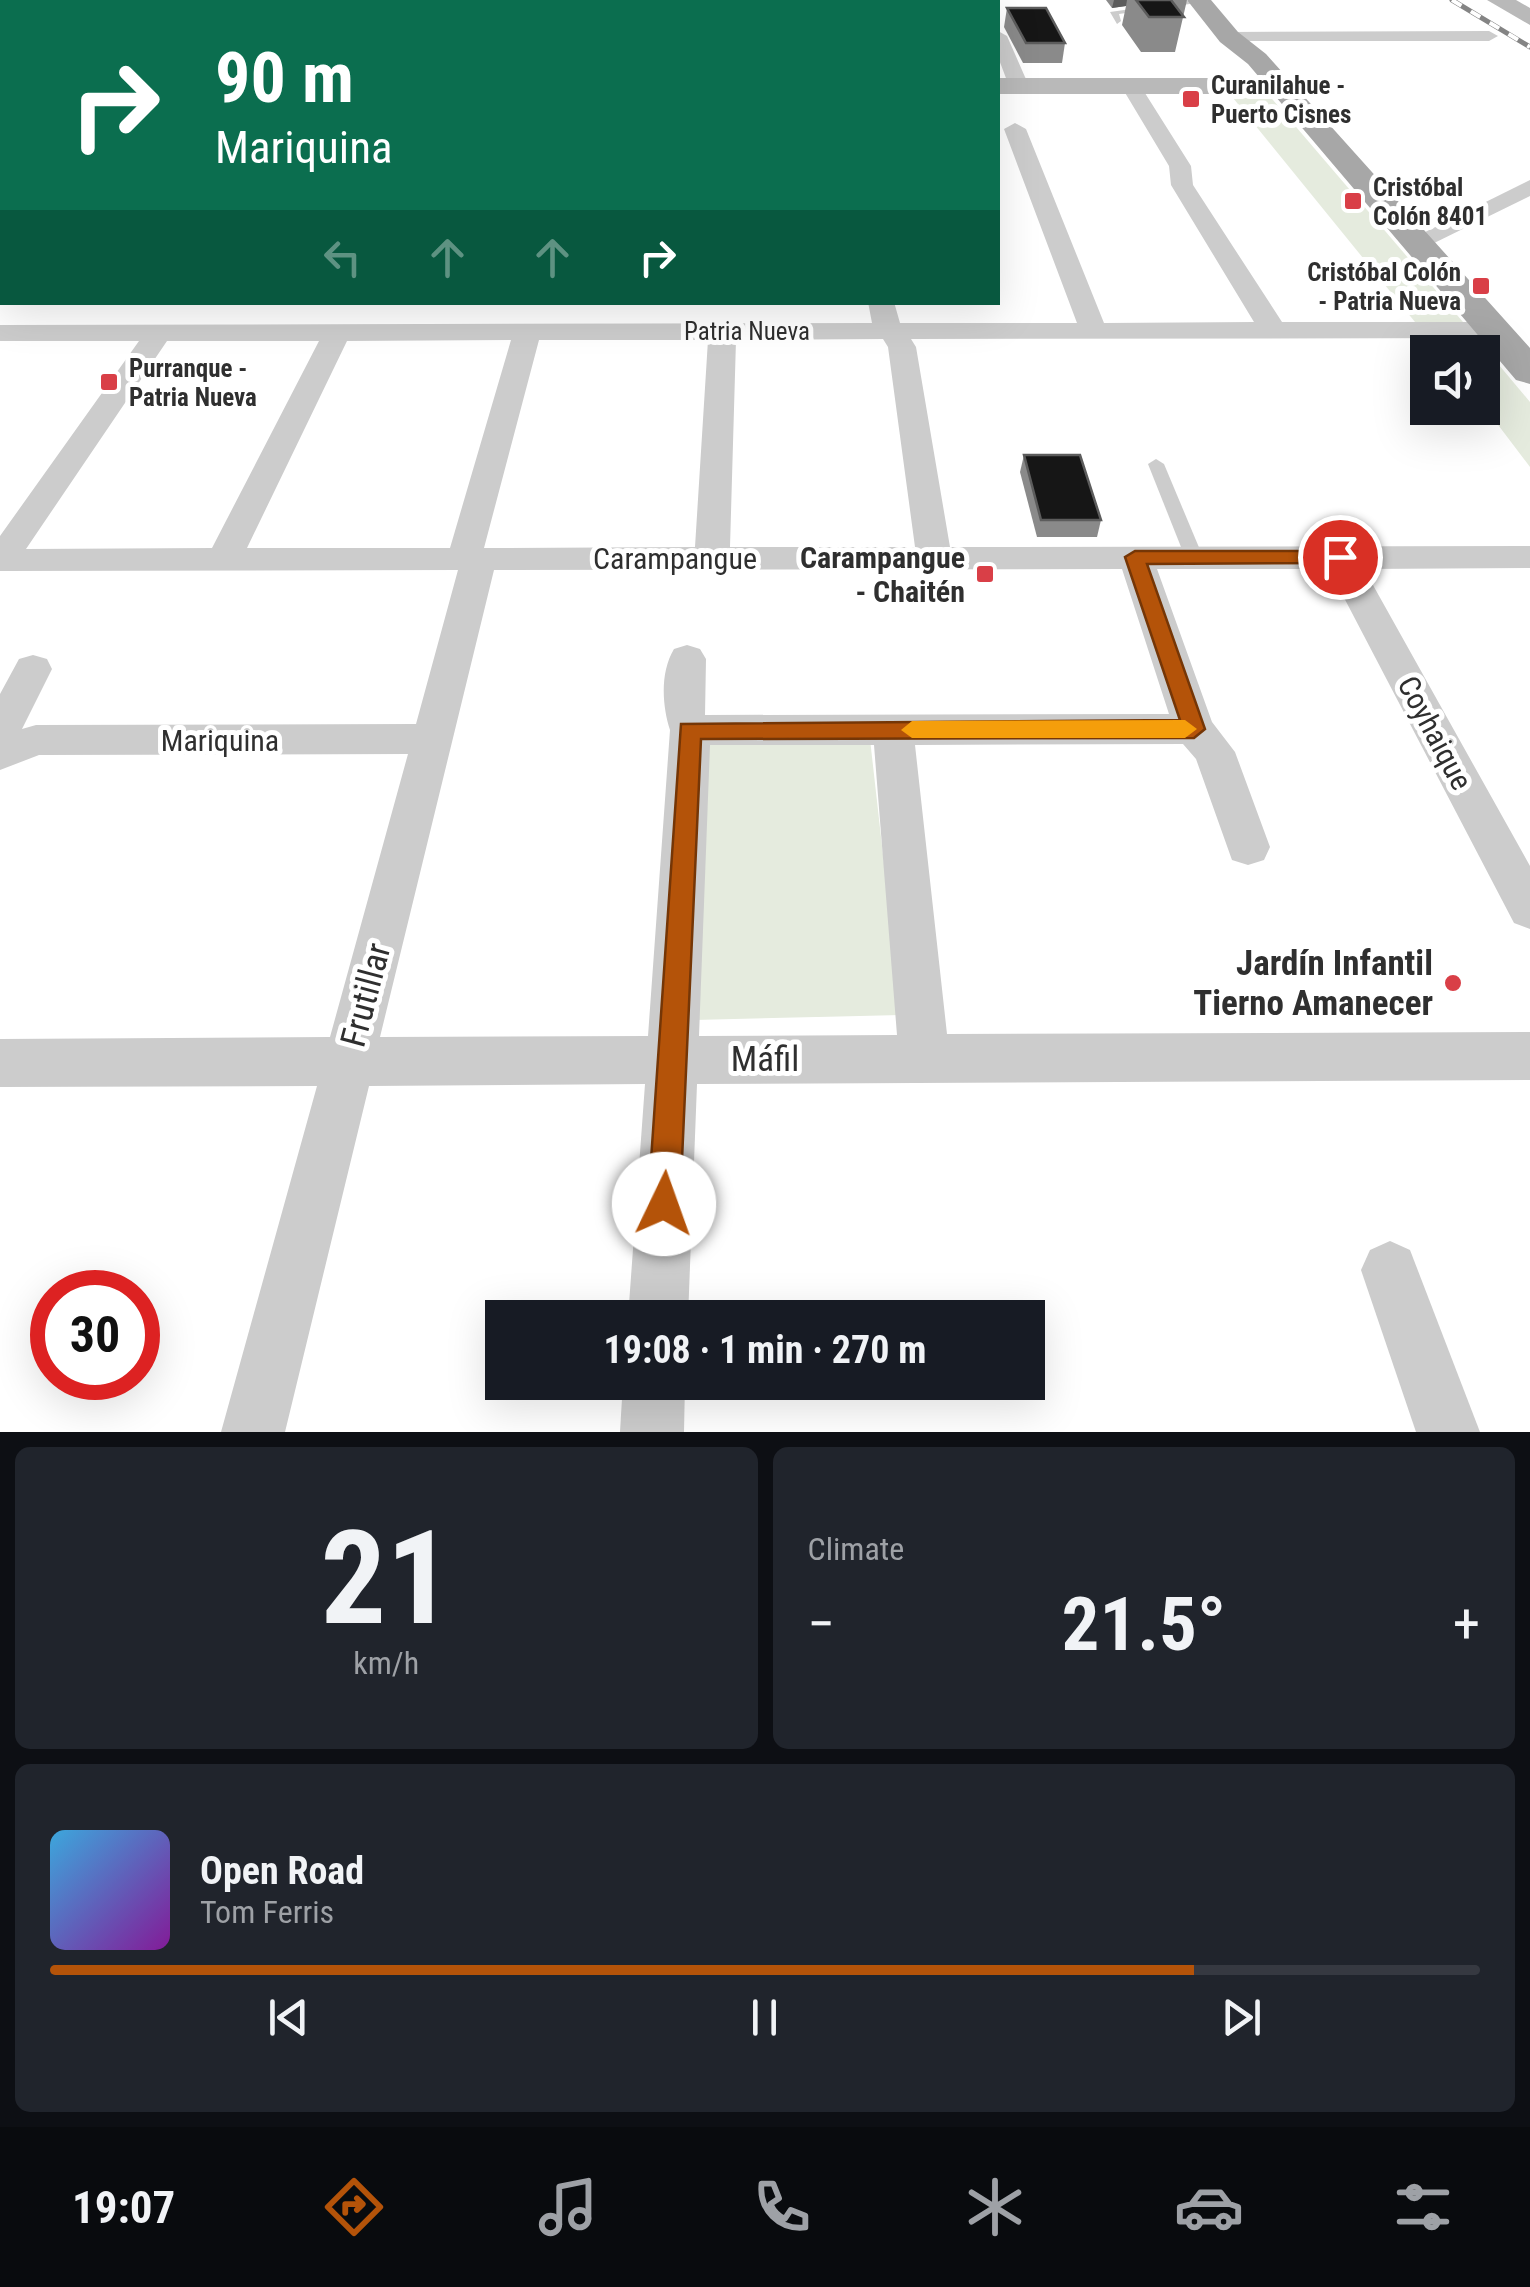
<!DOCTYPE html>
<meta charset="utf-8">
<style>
:root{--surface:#171b24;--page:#20242c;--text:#f1f3f6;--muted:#9ea1a6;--line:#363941;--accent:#b45309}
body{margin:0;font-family:"Roboto Condensed",sans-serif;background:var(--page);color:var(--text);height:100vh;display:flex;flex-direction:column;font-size:38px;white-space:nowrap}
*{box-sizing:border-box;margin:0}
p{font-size:32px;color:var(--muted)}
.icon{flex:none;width:55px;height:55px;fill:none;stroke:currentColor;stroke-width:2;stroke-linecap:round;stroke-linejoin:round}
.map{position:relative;height:1432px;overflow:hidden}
.panel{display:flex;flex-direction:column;gap:15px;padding:15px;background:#0d0f14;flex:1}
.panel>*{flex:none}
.top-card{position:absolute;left:0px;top:0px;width:1000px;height:305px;box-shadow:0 10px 40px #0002;background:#0b6e4f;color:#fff;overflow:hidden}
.buttons{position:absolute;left:1410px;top:335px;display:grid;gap:20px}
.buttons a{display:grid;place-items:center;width:90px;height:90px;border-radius:0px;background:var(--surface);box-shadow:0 10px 40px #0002;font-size:50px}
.speed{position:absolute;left:30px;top:1270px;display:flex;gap:20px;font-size:50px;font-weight:700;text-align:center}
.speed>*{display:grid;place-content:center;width:130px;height:130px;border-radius:50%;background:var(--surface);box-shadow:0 10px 40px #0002;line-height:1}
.speed .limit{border:15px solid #d22;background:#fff;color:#111}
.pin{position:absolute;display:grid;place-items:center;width:85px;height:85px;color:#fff;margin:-42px;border:5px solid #fff;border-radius:50%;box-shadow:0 2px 10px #0007}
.me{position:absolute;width:110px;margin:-55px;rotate:3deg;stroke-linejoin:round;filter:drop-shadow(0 0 8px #0008)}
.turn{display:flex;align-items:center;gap:35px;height:210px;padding:0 50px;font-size:45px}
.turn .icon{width:130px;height:130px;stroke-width:2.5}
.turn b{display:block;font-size:70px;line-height:85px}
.lanes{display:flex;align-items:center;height:95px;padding:0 50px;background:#0003;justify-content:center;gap:50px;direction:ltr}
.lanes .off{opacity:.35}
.big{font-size:75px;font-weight:700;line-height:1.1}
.panel .widget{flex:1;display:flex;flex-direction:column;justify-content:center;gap:15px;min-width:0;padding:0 35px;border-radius:15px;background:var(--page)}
.panel .dial{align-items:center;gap:0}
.dial b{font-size:130px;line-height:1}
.song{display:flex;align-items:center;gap:30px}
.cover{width:120px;height:120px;border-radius:15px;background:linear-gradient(135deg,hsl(200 70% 55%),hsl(290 70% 35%))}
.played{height:10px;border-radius:5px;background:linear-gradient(90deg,var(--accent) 80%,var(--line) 80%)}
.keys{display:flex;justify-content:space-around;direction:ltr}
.heat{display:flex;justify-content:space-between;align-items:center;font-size:55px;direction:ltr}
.panel .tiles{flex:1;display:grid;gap:15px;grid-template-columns:1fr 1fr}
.widget:last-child{grid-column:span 2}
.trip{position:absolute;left:485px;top:1300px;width:560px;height:100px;border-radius:0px;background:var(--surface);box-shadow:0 10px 40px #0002;font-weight:700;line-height:100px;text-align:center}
.tabs{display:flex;height:160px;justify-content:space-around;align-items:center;background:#090b0e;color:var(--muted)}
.tabs .icon{width:70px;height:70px}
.tabs .current{color:var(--accent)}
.tabs b{font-size:45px;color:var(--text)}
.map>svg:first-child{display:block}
.green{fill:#e5ebde}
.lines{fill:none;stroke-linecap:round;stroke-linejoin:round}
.service{fill:#ccc;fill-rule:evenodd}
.minor{fill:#ccc;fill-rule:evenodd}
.secondary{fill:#b9b9b9;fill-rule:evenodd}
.primary{fill:#a7a7a7;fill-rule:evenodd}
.rail-casing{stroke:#848484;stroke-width:5}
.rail{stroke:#fff;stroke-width:4;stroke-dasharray:11;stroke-linecap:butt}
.wall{fill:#8a8a8a}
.shaded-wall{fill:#5c5c5c}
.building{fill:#161616;stroke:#5c5c5c;stroke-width:2.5}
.route{fill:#b45309;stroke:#753606;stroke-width:2.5}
.slow{fill:#f59e0b}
.poi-dot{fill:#d93f47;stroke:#fff;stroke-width:4}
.labels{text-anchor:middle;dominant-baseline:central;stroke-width:10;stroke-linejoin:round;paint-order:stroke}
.far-poi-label{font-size:25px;font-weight:bold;fill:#2f2f2f;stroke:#fff;text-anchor:start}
.far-street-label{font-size:25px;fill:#2f2f2f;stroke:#fff}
.poi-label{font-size:30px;font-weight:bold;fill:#2f2f2f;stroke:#fff;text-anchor:end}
.street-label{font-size:30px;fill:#2f2f2f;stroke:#fff}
.near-poi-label{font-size:35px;font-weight:bold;fill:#2f2f2f;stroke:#fff;text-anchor:end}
.near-street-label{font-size:35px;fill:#2f2f2f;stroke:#fff}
</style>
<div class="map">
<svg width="1530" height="1432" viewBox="0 0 1530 1432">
<rect width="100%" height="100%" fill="#fff"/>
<g class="green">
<polygon points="1229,93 1267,93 1463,322 1415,322"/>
<polygon points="1433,340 1478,340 1530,402 1530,467 1483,405 1482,352 1442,352"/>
<polygon points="870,739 901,1015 694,1020 702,741"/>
</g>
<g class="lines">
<g class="service">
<polygon points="1195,0 1204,2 1119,14 1121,21 1117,24 1110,12"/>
<polygon points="1156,459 1164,464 1203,557 1200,561 1188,561 1185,557 1148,464"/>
</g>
<g class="minor">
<rect x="600" y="0" width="16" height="2"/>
<rect x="824" y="0" width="16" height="2"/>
<polygon points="981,0 997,0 998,2 982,2"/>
<rect x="0" y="7" width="2" height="10"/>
<polygon points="998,31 1007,36 1029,86 1026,90 1009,86 998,57"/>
<polygon points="1229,32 1489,31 1498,36 1489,41 1223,41 1223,33"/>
<polygon points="0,48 2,49 2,60 0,60"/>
<path d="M1131,80l7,2 53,84 2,19 89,137h211l14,8 -14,8 -582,1 5,8 34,200 580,-1v22l-166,1 166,297v63l-16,-6 -185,-354h-172l55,153 23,30 35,95 -6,13 -16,5 -16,-5 -36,-101 -13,-15 -268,1 32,289 583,-2v48l-833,4 -9,234h-60l17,-234 -276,2 -84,346h-64l96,-346 -317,1v-48l330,-2 78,-283 -369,1 -39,15v-76l19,-35 14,-4 14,4 5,10 -30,60 14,-4 380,-1 42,-154 -458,1v-35l139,-195h-139v-16l872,-2 -4,-21h26l6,21h177l-73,-194 11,-6 11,6 78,194 150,-1 -83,-137 -2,-19 -48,-80zM883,339l5,8 27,200h-185l6,-207zM511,340l-61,208h-203l100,-207zM539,340h169l-13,207 -211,1zM167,341h152l-107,207 -186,1zM1122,569l47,145 -464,1 1,-56 -6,-10 -13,-4 -13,4c-14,23 -12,57 -4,81l-22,306 -268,1 114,-467zM710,745h164l23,290 -198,1z"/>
<rect x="0" y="95" width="2" height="12"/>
<polygon points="1530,180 1530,196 1426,247 1417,249 1405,242"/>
<polygon points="1390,1241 1410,1250 1480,1432 1416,1432 1361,1270 1370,1250"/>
<polygon points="623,1382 685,1382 684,1432 620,1432"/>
</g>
<g class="secondary">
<polygon points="1487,0 1516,0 1530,8 1530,25"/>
<polygon points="998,78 1280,78 1294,86 1280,94 998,94"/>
</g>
<polygon class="primary" points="1187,0 1211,0 1238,32 1266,54 1530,348 1530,384 1516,380 1248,64 1220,42"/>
<defs>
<polyline id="rail" points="1452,0 1530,47"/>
</defs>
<use href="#rail" class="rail-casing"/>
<use href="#rail" class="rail"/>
</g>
<g class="wall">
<polygon points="1106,0 1187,0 1175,52 1141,52 1122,25 1126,6 1112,8"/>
<polygon points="1007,8 1065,43 1062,63 1023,63 1004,27"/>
<polygon points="1024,455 1101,520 1097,537 1037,537 1020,472"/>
</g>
<polygon class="shaded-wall" points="1114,0 1127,0 1126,6 1112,8"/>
<g class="building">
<polygon points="1136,0 1171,0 1184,17 1149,17"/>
<polygon points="1007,8 1046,8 1065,43 1026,43"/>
<polygon points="1024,455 1080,455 1101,520 1041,520"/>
</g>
<polygon class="route" points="1135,551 1340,551 1350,557 1340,563 1147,564 1205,729 1194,738 701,739 680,1204 675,1215 664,1220 653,1215 648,1204 681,724 1180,720 1125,557"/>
<polygon class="slow" points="1185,720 1197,729 1185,738 912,738 901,730 912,721"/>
<g class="poi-dot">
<rect x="1181" y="89" width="20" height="20" rx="5"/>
<rect x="1343" y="191" width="20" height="20" rx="5"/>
<rect x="1471" y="276" width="20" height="20" rx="5"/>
<rect x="99" y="372" width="20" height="20" rx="5"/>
<rect x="975" y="564" width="20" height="20" rx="5"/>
<circle cx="1453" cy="983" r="10"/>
</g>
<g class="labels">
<g class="far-poi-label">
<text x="1211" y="85">Curanilahue -<tspan x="1211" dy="29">Puerto Cisnes</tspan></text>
<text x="1373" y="187">Cristóbal<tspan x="1373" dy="29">Colón 8401</tspan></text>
<text x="1461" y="272" text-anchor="end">Cristóbal Colón<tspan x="1461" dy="29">- Patria Nueva</tspan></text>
<text x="129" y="368">Purranque -<tspan x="129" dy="29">Patria Nueva</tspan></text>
</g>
<g class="far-street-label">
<text x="747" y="331">Patria Nueva</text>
</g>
<g class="poi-label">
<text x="965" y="557">Carampangue<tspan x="965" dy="34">- Chaitén</tspan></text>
</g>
<g class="street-label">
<text x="675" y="558">Carampangue</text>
<text transform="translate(1435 733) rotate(62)">Coyhaique</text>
<text x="220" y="740">Mariquina</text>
</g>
<g class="near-poi-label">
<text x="1433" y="963">Jardín Infantil<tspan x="1433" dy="40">Tierno Amanecer</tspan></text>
</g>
<g class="near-street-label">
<text transform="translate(366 995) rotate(-75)">Frutillar</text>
<text x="765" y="1059">Máfil</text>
</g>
</g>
</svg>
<div class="buttons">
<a><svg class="icon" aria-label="sound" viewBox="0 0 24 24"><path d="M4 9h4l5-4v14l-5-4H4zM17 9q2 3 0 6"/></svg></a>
</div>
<div class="speed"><div class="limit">30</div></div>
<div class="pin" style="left:1340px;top:557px;background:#d93025"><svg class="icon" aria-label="arrive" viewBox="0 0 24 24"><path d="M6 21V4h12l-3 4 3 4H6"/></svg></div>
<svg class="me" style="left:664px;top:1204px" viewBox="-20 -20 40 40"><circle r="19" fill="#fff"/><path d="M0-13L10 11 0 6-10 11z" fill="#b45309"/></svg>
<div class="trip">19:08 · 1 min · 270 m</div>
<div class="top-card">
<div class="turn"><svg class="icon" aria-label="right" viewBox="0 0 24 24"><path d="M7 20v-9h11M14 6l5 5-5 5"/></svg><div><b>90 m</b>Mariquina</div></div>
<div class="lanes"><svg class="icon off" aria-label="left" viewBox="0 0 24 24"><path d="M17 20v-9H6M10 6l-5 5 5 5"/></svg><svg class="icon off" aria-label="ahead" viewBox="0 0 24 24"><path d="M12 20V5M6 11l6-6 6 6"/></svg><svg class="icon off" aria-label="ahead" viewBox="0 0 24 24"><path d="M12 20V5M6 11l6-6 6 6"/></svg><svg class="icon" aria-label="right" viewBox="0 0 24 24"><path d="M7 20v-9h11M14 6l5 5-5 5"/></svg></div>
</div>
</div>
<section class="panel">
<div class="tiles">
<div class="widget dial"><b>21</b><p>km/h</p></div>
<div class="widget"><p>Climate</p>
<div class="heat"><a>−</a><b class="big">21.5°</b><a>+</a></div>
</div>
<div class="widget">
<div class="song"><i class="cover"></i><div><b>Open Road</b><p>Tom Ferris</p></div></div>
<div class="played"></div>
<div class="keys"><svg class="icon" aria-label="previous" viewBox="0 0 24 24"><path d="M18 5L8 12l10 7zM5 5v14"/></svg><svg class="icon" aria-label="pause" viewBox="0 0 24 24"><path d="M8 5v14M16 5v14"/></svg><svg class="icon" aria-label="next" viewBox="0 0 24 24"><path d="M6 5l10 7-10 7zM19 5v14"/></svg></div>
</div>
</div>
</section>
<nav class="tabs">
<b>19:07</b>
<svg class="icon current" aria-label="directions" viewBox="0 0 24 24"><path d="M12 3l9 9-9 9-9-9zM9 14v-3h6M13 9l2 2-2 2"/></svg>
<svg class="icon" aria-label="music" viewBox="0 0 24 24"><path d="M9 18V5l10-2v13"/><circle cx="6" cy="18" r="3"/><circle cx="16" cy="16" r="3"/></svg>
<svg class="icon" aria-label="phone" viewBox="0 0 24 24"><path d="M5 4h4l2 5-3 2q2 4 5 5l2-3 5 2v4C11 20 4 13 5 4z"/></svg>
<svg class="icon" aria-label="climate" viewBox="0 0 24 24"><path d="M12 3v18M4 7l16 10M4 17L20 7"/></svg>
<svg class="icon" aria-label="car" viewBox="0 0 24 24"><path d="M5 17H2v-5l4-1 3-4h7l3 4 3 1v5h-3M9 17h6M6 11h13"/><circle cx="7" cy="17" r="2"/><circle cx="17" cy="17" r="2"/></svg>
<svg class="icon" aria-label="filters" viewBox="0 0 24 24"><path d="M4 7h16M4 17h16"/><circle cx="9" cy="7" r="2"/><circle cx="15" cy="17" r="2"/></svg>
</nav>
